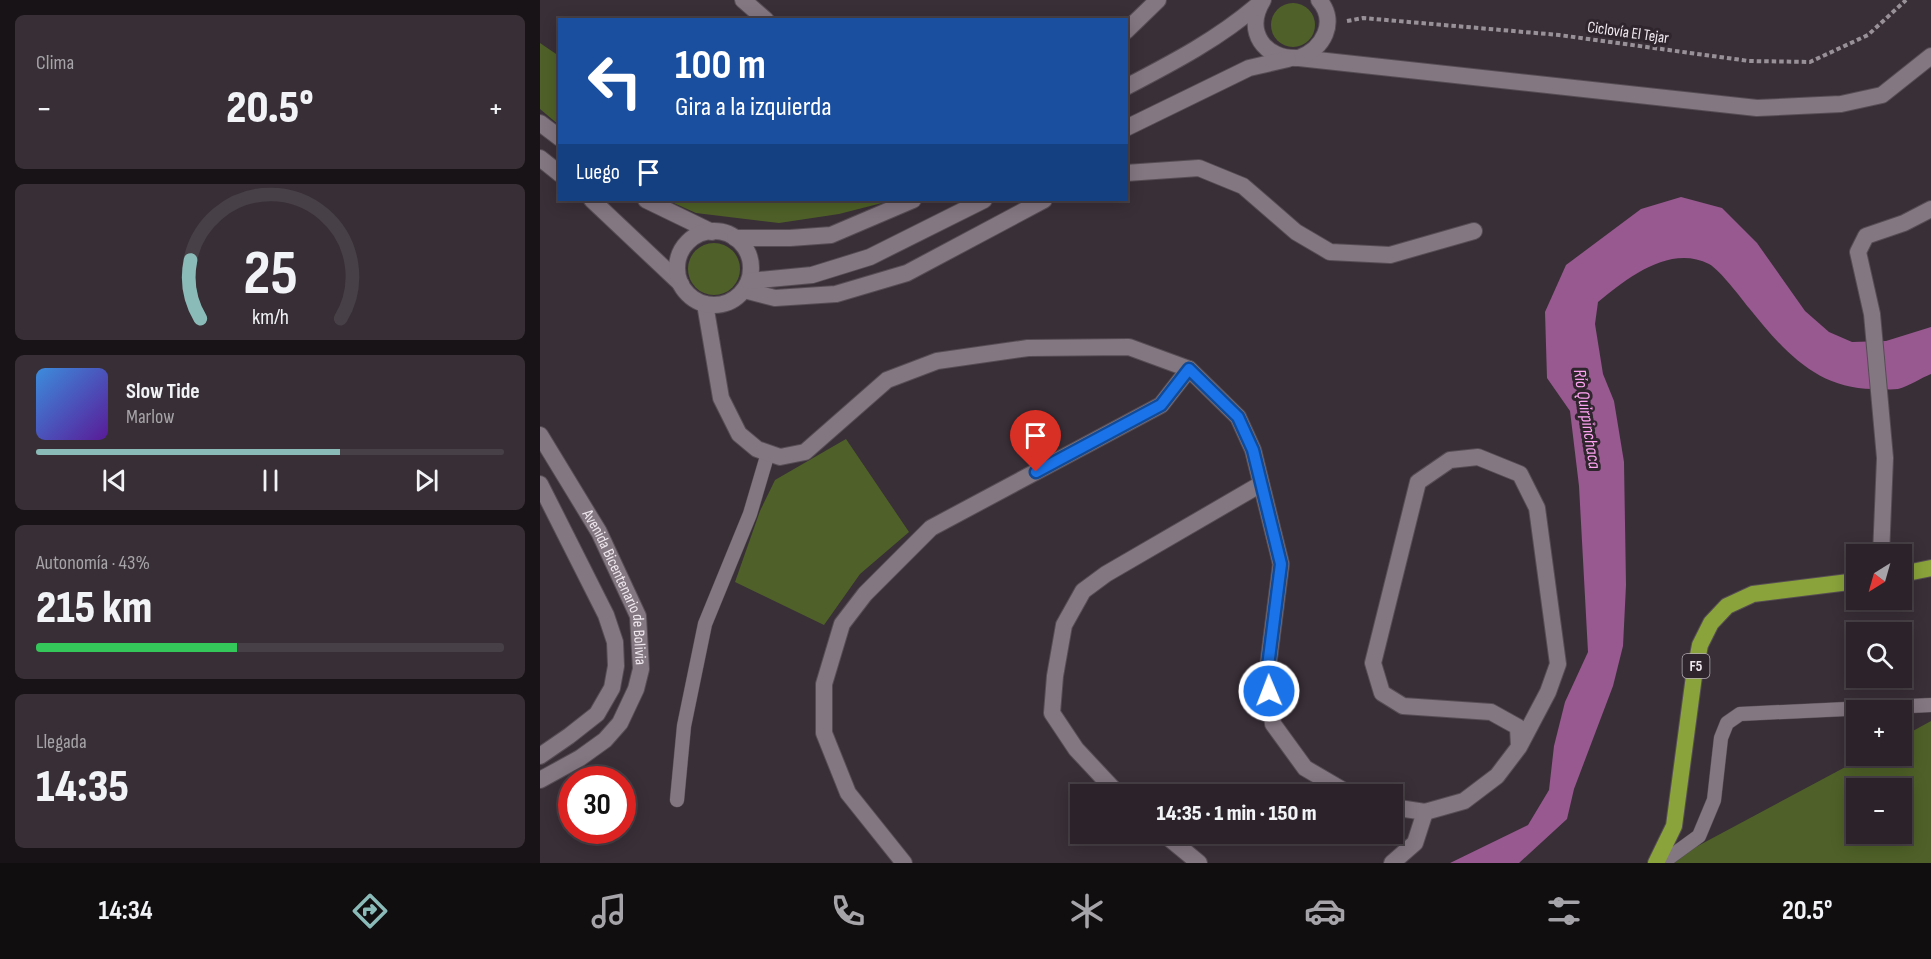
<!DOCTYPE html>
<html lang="es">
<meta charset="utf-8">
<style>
:root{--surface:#2b2329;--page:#372f35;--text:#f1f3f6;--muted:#a6a4a8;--line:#474046;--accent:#8bbbb9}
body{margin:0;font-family:"Sofia Sans Condensed",sans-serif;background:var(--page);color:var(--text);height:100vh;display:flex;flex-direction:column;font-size:22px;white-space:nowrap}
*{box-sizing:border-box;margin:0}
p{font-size:20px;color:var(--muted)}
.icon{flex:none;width:33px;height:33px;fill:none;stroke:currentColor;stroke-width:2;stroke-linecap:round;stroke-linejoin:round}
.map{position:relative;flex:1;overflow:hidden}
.sheet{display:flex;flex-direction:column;gap:15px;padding:15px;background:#181317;width:540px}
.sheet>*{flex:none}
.top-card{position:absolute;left:18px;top:18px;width:570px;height:183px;border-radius:0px;box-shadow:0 3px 15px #0003,0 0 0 2px var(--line);background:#1a4fa0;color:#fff;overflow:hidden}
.needle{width:39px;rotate:217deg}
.tools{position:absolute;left:1306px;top:544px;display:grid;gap:12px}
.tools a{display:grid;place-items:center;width:66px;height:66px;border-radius:0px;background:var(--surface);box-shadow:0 3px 15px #0003,0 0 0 2px var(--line);font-size:30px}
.speed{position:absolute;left:18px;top:766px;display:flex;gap:12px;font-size:30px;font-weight:700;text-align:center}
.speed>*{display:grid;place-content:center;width:78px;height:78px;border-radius:50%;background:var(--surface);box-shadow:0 3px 15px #0003,0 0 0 2px var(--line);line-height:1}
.speed .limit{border:9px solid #d22;background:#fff;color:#111}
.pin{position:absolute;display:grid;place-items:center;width:51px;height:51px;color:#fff;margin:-62px -26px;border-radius:50% 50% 50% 0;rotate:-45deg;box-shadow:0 0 6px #0007}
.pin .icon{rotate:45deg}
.me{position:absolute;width:66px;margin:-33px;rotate:359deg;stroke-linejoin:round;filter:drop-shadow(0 0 4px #0008)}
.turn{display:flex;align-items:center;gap:21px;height:126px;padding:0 18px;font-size:27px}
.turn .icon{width:78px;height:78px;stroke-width:2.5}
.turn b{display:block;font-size:42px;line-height:51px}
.then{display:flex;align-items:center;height:57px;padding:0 18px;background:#0003;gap:12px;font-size:22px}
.big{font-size:45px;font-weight:800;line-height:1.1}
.sheet .tile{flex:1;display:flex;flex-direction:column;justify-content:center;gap:9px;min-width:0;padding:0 21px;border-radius:9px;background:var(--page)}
.sheet .dial{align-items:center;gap:0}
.dial svg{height:156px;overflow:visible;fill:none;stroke:var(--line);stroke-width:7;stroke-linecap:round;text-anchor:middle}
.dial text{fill:var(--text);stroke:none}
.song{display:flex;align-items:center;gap:18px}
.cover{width:72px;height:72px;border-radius:9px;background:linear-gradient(135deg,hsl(210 70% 55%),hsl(270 70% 35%))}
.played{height:6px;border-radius:3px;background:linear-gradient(90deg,var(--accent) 65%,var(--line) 65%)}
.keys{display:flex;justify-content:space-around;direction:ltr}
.heat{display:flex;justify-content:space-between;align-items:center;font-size:33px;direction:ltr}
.charge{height:9px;border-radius:4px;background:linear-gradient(90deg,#34c759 43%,var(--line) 0)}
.trip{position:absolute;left:530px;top:784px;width:333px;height:60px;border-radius:0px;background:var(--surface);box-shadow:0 3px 15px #0003,0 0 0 2px var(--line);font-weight:800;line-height:60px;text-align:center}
.dock{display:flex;height:96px;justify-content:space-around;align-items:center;background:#110e10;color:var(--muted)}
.dock .icon{width:42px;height:42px}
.dock .current{color:var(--accent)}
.dock b{font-size:27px;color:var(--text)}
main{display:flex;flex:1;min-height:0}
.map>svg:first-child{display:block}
.green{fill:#4f6128;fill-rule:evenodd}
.water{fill:#985890}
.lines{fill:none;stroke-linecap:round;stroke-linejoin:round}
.service-casing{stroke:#564d54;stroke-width:15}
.minor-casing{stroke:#564d54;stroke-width:18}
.tertiary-casing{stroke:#564d54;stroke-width:18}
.secondary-casing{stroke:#564d54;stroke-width:18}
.trunk-casing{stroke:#564d54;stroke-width:18}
.path{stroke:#999198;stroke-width:4;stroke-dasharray:4.5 3;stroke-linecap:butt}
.service{stroke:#837781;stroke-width:14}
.minor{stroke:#837781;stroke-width:16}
.tertiary{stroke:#837781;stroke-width:16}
.secondary{stroke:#837781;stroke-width:16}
.trunk{stroke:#8aa33a;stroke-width:16}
.route-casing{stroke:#114b97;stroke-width:15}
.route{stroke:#1a73e8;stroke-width:10}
.labels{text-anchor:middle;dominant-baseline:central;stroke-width:6;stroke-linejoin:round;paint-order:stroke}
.shield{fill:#2f252d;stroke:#b5aeb4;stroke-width:1.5}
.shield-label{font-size:15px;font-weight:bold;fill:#efe8ee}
.street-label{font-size:16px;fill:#efe8ee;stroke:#2f252d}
.water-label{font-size:18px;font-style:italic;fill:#fda3f1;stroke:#2f252d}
</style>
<main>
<section class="sheet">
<div class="tile"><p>Clima</p>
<div class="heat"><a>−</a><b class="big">20.5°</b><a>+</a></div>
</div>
<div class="tile dial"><svg viewBox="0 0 100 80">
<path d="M14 69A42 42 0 1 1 86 69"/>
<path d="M14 69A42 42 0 0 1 9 39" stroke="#8bbbb9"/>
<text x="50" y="56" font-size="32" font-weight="700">25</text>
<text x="50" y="72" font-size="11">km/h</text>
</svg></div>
<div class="tile">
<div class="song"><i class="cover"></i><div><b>Slow Tide</b><p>Marlow</p></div></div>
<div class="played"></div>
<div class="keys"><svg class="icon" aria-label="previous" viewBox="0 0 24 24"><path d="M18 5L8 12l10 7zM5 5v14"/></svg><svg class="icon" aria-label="pause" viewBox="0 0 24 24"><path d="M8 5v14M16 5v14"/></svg><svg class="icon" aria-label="next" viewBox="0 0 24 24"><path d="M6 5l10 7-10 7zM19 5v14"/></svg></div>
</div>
<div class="tile"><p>Autonomía · 43%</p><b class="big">215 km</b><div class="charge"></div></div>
<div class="tile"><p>Llegada</p><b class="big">14:35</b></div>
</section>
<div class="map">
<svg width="1391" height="863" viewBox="0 0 1391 863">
<rect width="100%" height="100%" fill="#392f37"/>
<g class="green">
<circle cx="753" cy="25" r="22"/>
<polygon points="0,43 19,56 19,125 0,109"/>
<polygon points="127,200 341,200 342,203 299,214 239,223 156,213"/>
<circle cx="174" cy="269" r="26"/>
<polygon points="306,439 369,532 320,574 284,625 195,582 220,511 235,480"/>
<path d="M1391,721v142h-265l200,-107h36v-19zM1317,789h45v45h-45z"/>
</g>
<path class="water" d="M1141,197l41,11 35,35 48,68 24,21 23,10 34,-1 45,-14v47c-10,4 -22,12 -33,15 -8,1 -16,0 -23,0 -58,1 -92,-39 -126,-81 -8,-10 -29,-38 -40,-44 -39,-20 -82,14 -111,38l-3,22 8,50 11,27 10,61 2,123 -3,61 -10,40 -39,103 -7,30 -48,44h-69l78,-38 21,-35 5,-44 11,-44 23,-50 -9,-166 -9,-75 -23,-33 -2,-66 21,-47 75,-56z"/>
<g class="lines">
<defs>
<g id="service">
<polyline points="137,800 144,726 165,624 210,514 228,453"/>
<polyline points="1122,863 1159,836 1174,800 1181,738 1187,723 1200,714 1391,705"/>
</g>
<g id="minor">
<polyline points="203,0 226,20"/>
<polyline points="586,31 618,0"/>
<polyline points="586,173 659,168 703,186 756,232 790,252 850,255 934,231"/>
<polyline points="204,290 235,298 296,294 367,273 504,200"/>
<polyline points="165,304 181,398 199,434 217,449 240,457 265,452 347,380 397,361 488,348 589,347 649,369 698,417 713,450 741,564 727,674 733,724 765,768 811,795"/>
<polyline points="1341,555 1345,458 1332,314 1318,252 1326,236 1364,223 1391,209"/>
<polyline points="579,795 536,749 512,713 515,676 524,625 543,591 566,574 721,484"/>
<polyline points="852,807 885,812 924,801 957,776 979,747 978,727 951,712 863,706 842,693 833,663 878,482 910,460 938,457 980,474 997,508 1018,664 1008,692 979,747"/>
<polyline points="624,834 659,863"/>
<polyline points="364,863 308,793 284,733 284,684 302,624 325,594 391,528 621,405 649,369"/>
<polyline points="852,863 875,843 885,812"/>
</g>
<g id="tertiary">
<path d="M723,0c-19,31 1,60 36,58l458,50 84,-4 41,-9 49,-39"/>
<path d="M759,58c24,-9 39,-36 20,-58"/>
<path d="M586,87c48,-25 94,-49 134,-84"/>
<polyline points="0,123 20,138"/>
<polyline points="586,128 709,68 748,59"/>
<polyline points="0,158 20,174"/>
<polyline points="52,200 141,284"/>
<polyline points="106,200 172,232"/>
<circle cx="174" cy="268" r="37"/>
<polyline points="195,238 250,238 291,235 373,200"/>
<polyline points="209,281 272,275 330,257 444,200"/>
</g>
<g id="secondary">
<path id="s1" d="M0,435l59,97 39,84 3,53 -5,20 -16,34 -15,17 -25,18 -40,22"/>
<polyline points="0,484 66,615 75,642 76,666 72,688 57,714 29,736 0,756"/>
</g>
<g id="trunk">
<polyline points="1362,574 1391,568"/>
<polyline points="1116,863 1134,826 1154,676 1160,645 1171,623 1187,606 1213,594 1317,581"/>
</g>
</defs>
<use href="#service" class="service-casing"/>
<use href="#minor" class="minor-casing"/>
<use href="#tertiary" class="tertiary-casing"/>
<use href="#secondary" class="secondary-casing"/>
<use href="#trunk" class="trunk-casing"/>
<polyline class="path" points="807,21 823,18 1019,35 1209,61 1270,62 1328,35 1366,0"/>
<use href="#service" class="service"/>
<use href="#minor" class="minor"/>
<use href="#tertiary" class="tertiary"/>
<use href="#secondary" class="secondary"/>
<use href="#trunk" class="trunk"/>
</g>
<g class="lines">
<defs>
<polyline id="route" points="496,472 621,405 649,369 698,417 713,450 741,564 727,674 729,691"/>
</defs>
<use href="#route" class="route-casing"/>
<use href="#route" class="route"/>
</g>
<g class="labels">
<rect class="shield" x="1142.5" y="654" width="27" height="24" rx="4.5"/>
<g class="shield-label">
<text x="1156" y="666">F5</text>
</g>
<g class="street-label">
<text transform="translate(1088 33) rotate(8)">Ciclovía El Tejar</text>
<text stroke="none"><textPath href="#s1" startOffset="172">Avenida Bicentenario de Bolivia</textPath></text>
</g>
<g class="water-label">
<text transform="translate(1047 419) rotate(81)">Río Quirpinchaca</text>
</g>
</g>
</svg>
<div class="tools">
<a><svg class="needle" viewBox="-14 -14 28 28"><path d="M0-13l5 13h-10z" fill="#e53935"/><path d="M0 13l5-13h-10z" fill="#a6a4a8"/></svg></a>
<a><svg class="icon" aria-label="search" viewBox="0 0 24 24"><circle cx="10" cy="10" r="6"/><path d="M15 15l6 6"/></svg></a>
<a>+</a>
<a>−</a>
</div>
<div class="speed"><div class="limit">30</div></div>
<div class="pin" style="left:496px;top:472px;background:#d93025"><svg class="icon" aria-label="arrive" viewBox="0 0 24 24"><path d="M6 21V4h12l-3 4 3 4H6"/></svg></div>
<svg class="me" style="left:729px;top:691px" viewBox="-20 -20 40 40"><circle r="17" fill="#1a73e8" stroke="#fff" stroke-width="3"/><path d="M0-11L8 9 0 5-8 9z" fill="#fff"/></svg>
<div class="trip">14:35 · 1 min · 150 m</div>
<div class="top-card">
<div class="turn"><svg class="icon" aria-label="left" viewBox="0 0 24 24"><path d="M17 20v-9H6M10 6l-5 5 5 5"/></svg><div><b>100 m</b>Gira a la izquierda</div></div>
<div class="then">Luego<svg class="icon" aria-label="arrive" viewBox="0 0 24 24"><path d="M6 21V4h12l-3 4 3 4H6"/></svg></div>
</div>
</div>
</main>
<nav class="dock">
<b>14:34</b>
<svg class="icon current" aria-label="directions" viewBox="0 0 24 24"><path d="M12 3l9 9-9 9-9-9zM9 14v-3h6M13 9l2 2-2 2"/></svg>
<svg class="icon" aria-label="music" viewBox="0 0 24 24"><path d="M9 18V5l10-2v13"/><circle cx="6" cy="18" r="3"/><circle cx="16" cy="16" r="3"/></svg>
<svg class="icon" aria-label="phone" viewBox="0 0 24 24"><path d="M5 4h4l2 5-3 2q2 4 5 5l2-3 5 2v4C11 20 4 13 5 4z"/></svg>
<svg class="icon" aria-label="climate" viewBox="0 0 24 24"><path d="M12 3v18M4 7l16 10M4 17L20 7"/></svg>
<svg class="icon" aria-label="car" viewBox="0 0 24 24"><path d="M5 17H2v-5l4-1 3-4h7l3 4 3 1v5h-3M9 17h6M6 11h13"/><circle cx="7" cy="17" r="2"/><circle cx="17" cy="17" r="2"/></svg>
<svg class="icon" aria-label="filters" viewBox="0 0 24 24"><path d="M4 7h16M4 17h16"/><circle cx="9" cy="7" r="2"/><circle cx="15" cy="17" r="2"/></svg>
<b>20.5°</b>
</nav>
